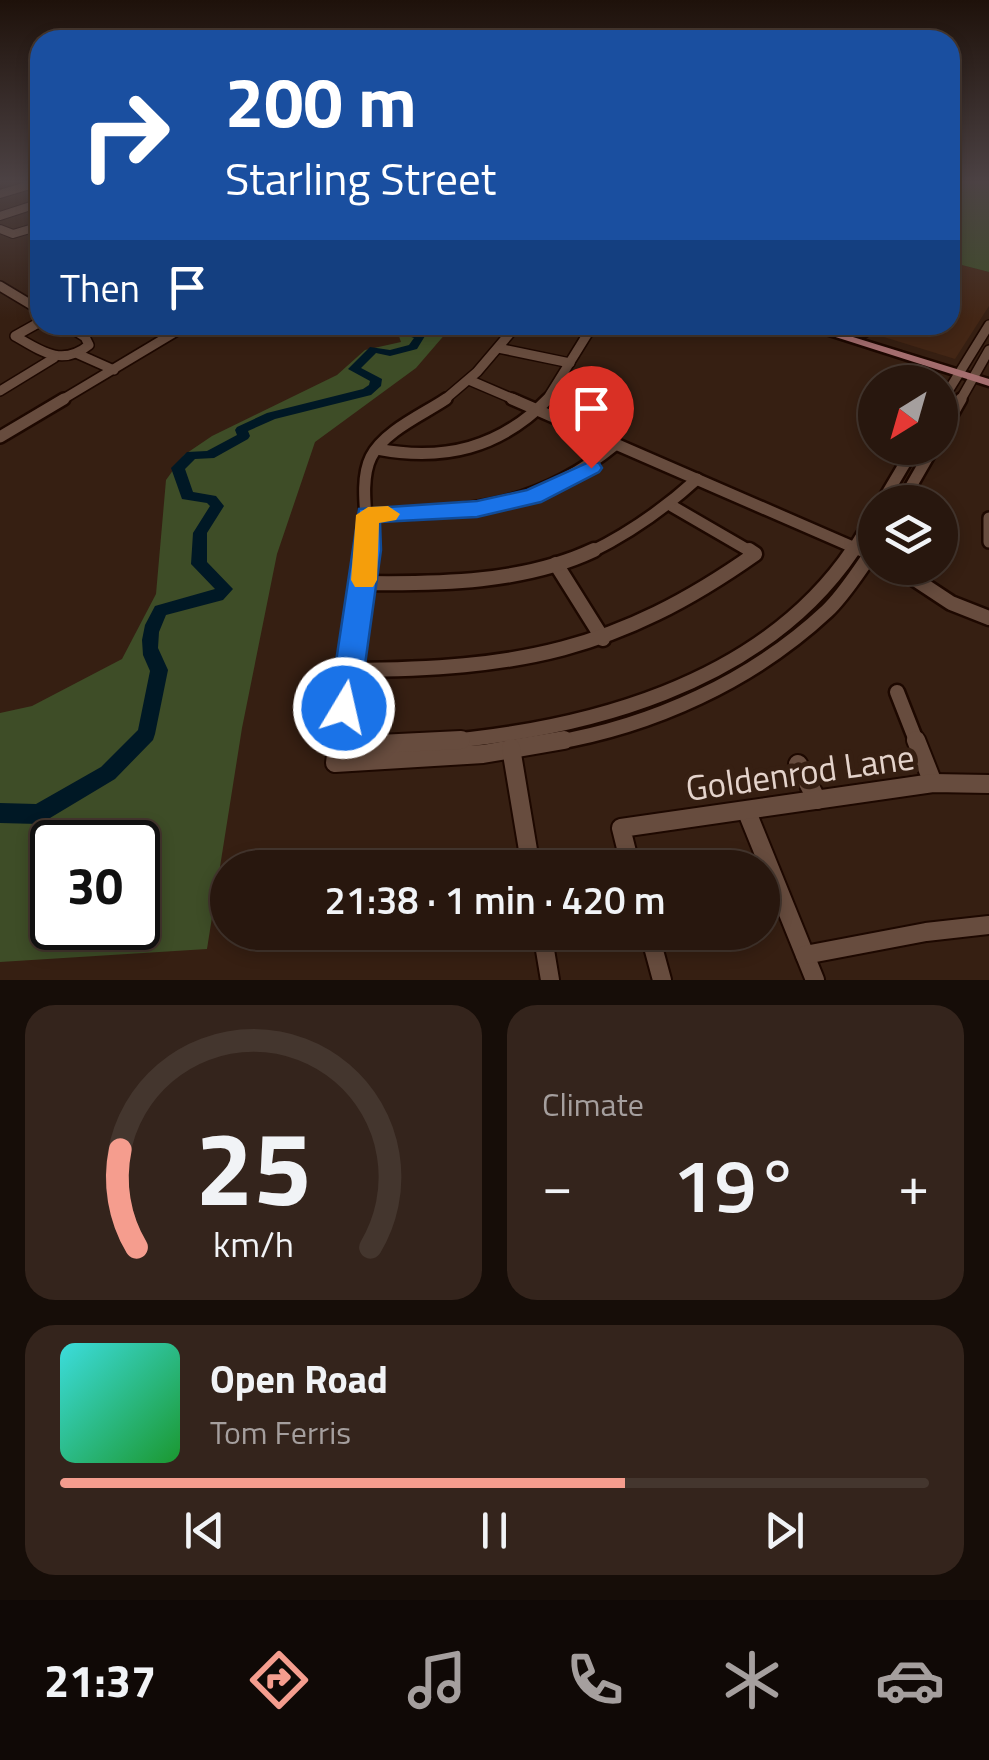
<!DOCTYPE html>
<meta charset="utf-8">
<style>
:root{--surface:#28170e;--page:#34241c;--text:#f1f3f6;--muted:#a59f9e;--line:#44362e;--accent:#f59d8e}
body{margin:0;font-family:"Titillium Web",sans-serif;background:var(--page);color:var(--text);height:100vh;display:flex;flex-direction:column;font-size:38px;white-space:nowrap}
*{box-sizing:border-box;margin:0}
p{font-size:32px;color:var(--muted)}
.icon{flex:none;width:55px;height:55px;fill:none;stroke:currentColor;stroke-width:2;stroke-linecap:round;stroke-linejoin:round}
.map{position:relative;height:980px;overflow:hidden}
.panel{display:flex;flex-direction:column;gap:25px;padding:25px;background:#160d08;flex:1}
.panel>*{flex:none}
.guide{position:absolute;left:30px;top:30px;width:930px;height:305px;border-radius:30px;box-shadow:0 5px 15px #0003,0 0 0 2px var(--line);background:#1a4fa0;color:#fff;overflow:hidden}
.needle{width:65px;rotate:217deg}
.fabs{position:absolute;left:858px;top:365px;display:grid;gap:20px}
.fabs a{display:grid;place-items:center;width:100px;height:100px;border-radius:50%;background:var(--surface);box-shadow:0 5px 15px #0003,0 0 0 2px var(--line);font-size:50px}
.speed{position:absolute;left:30px;top:820px;display:flex;gap:20px;font-size:50px;font-weight:700;text-align:center}
.speed>*{display:grid;place-content:center;width:130px;height:130px;border-radius:50%;background:var(--surface);box-shadow:0 5px 15px #0003,0 0 0 2px var(--line);line-height:1}
.speed .limit{border:5px solid #111;border-radius:15px;background:#fff;color:#111}
.pin{position:absolute;display:grid;place-items:center;width:85px;height:85px;color:#fff;margin:-102px -42px;border-radius:50% 50% 50% 0;rotate:-45deg;box-shadow:0 0 10px #0007}
.pin .icon{rotate:45deg}
.me{position:absolute;width:110px;margin:-55px;rotate:9deg;stroke-linejoin:round;filter:drop-shadow(0 0 8px #0008)}
.turn{display:flex;align-items:center;gap:35px;height:210px;padding:0 30px;font-size:45px}
.turn .icon{width:130px;height:130px;stroke-width:2.5}
.turn b{display:block;font-size:70px;line-height:85px}
.then{display:flex;align-items:center;height:95px;padding:0 30px;background:#0003;gap:20px;font-size:38px}
.big{font-size:75px;font-weight:600;line-height:1.1}
.panel .widget{flex:1;display:flex;flex-direction:column;justify-content:center;gap:15px;min-width:0;padding:0 35px;border-radius:30px;background:var(--page)}
.panel .dial{align-items:center;gap:0}
.dial svg{height:260px;overflow:visible;fill:none;stroke:var(--line);stroke-width:7;stroke-linecap:round;text-anchor:middle}
.dial text{fill:var(--text);stroke:none}
.song{display:flex;align-items:center;gap:30px}
.cover{width:120px;height:120px;border-radius:15px;background:linear-gradient(135deg,hsl(180 70% 55%),hsl(130 70% 35%))}
.played{height:10px;border-radius:5px;background:linear-gradient(90deg,var(--accent) 65%,var(--line) 65%)}
.keys{display:flex;justify-content:space-around;direction:ltr}
.heat{display:flex;justify-content:space-between;align-items:center;font-size:55px;direction:ltr}
.panel .tiles{flex:1;display:grid;gap:25px;grid-template-columns:1fr 1fr}
.widget:last-child{grid-column:span 2}
.trip{position:absolute;left:210px;top:850px;width:570px;height:100px;border-radius:50px;background:var(--surface);box-shadow:0 5px 15px #0003,0 0 0 2px var(--line);font-weight:600;line-height:100px;text-align:center}
.menu{display:flex;height:160px;justify-content:space-around;align-items:center;background:#100906;color:var(--muted)}
.menu .icon{width:70px;height:70px}
.menu .on{color:var(--accent)}
.menu b{font-size:45px;color:var(--text)}
.map>svg:first-child{display:block}
.built{fill:#432615}
.green{fill:#3e4d27;fill-rule:evenodd}
.lines{fill:none;stroke-linecap:round;stroke-linejoin:round}
.river{fill:#001825;fill-rule:evenodd}
.minor-far4-casing{stroke:#1d0800;stroke-width:10}
.minor-far3-casing{stroke:#1d0800;stroke-width:12}
.minor-far2-casing{stroke:#1d0800;stroke-width:16}
.minor-far1-casing{stroke:#1d0800;stroke-width:19}
.minor-casing{stroke:#1d0800;stroke-width:22}
.major-casing{stroke:#1d0800;stroke-width:5}
.minor-far4{stroke:#674c3e;stroke-width:8}
.minor-far3{stroke:#674c3e;stroke-width:9}
.minor-far2{stroke:#674c3e;stroke-width:11}
.minor-far1{stroke:#674c3e;stroke-width:14}
.minor{stroke:#674c3e;stroke-width:18}
.major{fill:#a56e6f;fill-rule:evenodd}
.route{fill:#1a73e8;stroke:#114b97;stroke-width:2.5}
.slow{fill:#f59e0b}
.labels{text-anchor:middle;dominant-baseline:central;stroke-width:10;stroke-linejoin:round;paint-order:stroke}
.near-street-label{font-size:35px;fill:#e4d3cb;stroke:#361f12}
</style>
<div class="map">
<svg width="989" height="980" viewBox="0 0 989 980">
<rect width="100%" height="100%" fill="#361f12"/>
<polygon class="built" points="950,262 989,272 989,306 955,359 845,325 950,325"/>
<g class="green">
<polygon points="950,182 989,182 989,272 950,262"/>
<path d="M395,325h58l-37,43 -101,74 -38,112 -35,174 -35,221 -207,13v-249l32,-7 90,-47 34,-65 10,-114 18,-25 28,-19 125,-61 28,-25 36,-8zM52,842h86v86h-86z"/>
</g>
<g class="lines">
<polygon class="river" points="403,325 413,325 409,330 425,336 417,349 390,356 376,353 361,368 382,379 381,386 371,395 275,419 248,431 250,436 248,439 214,458 195,459 185,469 193,492 216,496 224,506 207,533 207,562 233,589 223,600 166,615 159,632 158,648 168,670 155,734 153,740 115,779 45,821 38,824 0,823 0,803 36,804 101,767 138,730 150,671 143,655 142,640 145,625 155,606 215,589 191,564 193,533 210,506 207,503 182,499 171,468 187,452 207,451 237,435 235,430 237,427 267,413 363,389 369,385 370,381 348,369 370,347 390,350 409,345 414,338 398,332"/>
<defs>
<g id="minor-far4">
<polyline points="0,194 40,182"/>
<polyline points="0,216 40,203"/>
<polyline points="0,229 13,234 40,226"/>
</g>
<g id="minor-far3">
<polyline points="0,286 40,310"/>
<path d="M40,322l-25,14c26,15 47,31 74,9l-4,-8 -19,-12"/>
<polyline points="498,348 570,363"/>
<polyline points="78,354 114,370"/>
<polyline points="469,380 518,401"/>
<polyline points="0,391 54,358"/>
<polyline points="60,401 187,325"/>
<polyline points="443,401 477,372 517,325"/>
<polyline points="546,401 593,325"/>
<polyline points="942,401 989,325"/>
<polyline points="960,401 989,350"/>
</g>
<g id="minor-far2">
<polyline points="512,399 862,551"/>
<polyline points="940,404 943,399"/>
<polyline points="940,436 961,399"/>
<polyline points="0,437 64,399"/>
<path d="M377,449c67,13 123,-1 171,-50"/>
<polyline points="882,502 914,448"/>
<polyline points="902,502 933,448"/>
<polyline points="672,506 753,553"/>
<path d="M368,515c101,-4 166,-4 248,-71"/>
<polyline points="989,518 989,542"/>
<path d="M368,553c1,-28 -10,-70 3,-96 13,-26 53,-43 75,-58"/>
<path d="M589,553c41,-20 74,-43 108,-74"/>
<polyline points="851,553 875,514"/>
<polyline points="872,553 875,549"/>
</g>
<g id="minor-far1">
<polyline points="556,564 603,639"/>
<polyline points="898,568 951,603 989,618"/>
<path d="M364,583c76,1 160,0 230,-33"/>
<path d="M350,670c167,-1 266,-18 405,-116l-6,-4"/>
<polyline points="897,692 917,743"/>
<polyline points="338,743 368,550"/>
<path d="M429,743c154,-12 332,-57 424,-193"/>
<path d="M552,743c101,-17 200,-62 275,-132 18,-17 32,-41 47,-61"/>
</g>
<g id="minor">
<polyline points="338,740 335,763 483,754 564,740"/>
<polyline points="916,740 933,783"/>
<polyline points="337,746 461,740"/>
<polyline points="511,748 531,868"/>
<polyline points="798,764 817,800"/>
<polyline points="747,812 815,980"/>
<polyline points="631,868 621,828 933,783 989,784"/>
<polyline points="542,932 550,980"/>
<polyline points="649,932 662,980"/>
<polyline points="805,955 926,932 989,925"/>
</g>
<g id="major">
<polygon points="798,325 814,325 989,379 989,386"/>
<polygon points="831,325 847,325 869,334 864,337"/>
</g>
</defs>
<use href="#minor-far4" class="minor-far4-casing"/>
<use href="#minor-far3" class="minor-far3-casing"/>
<use href="#minor-far2" class="minor-far2-casing"/>
<use href="#minor-far1" class="minor-far1-casing"/>
<use href="#minor" class="minor-casing"/>
<use href="#major" class="major-casing"/>
<use href="#minor-far4" class="minor-far4"/>
<use href="#minor-far3" class="minor-far3"/>
<use href="#minor-far2" class="minor-far2"/>
<use href="#minor-far1" class="minor-far1"/>
<use href="#minor" class="minor"/>
<use href="#major" class="major"/>
</g>
<linearGradient id="sky" x2="0" y2="1"><stop stop-color="#1e110a"/><stop offset="0.57" stop-color="#4c4244"/><stop offset="1" stop-color="#4c4244" stop-opacity="0"/></linearGradient>
<rect width="989" height="319" fill="url(#sky)"/>
<polygon class="route" points="591,461 599,463 602,468 599,472 541,502 477,517 380,522 381,550 359,708 354,717 344,721 333,717 329,708 359,509 477,501 527,490"/>
<polygon class="slow" points="388,506 400,514 396,520 379,523 377,580 373,587 355,587 351,580 356,515 368,507"/>
<g class="labels">
<g class="near-street-label">
<text transform="translate(800 772) rotate(-8)">Goldenrod Lane</text>
</g>
</g>
</svg>
<div class="fabs">
<a><svg class="needle" viewBox="-14 -14 28 28"><path d="M0-13l5 13h-10z" fill="#e53935"/><path d="M0 13l5-13h-10z" fill="#a59f9e"/></svg></a>
<a><svg class="icon" aria-label="layers" viewBox="0 0 24 24"><path d="M12 4l9 5-9 5-9-5zM3 14l9 5 9-5"/></svg></a>
</div>
<div class="speed"><div class="limit">30</div></div>
<div class="pin" style="left:591px;top:468px;background:#d93025"><svg class="icon" aria-label="arrive" viewBox="0 0 24 24"><path d="M6 21V4h12l-3 4 3 4H6"/></svg></div>
<svg class="me" style="left:344px;top:708px" viewBox="-20 -20 40 40"><circle r="17" fill="#1a73e8" stroke="#fff" stroke-width="3"/><path d="M0-11L8 9 0 5-8 9z" fill="#fff"/></svg>
<div class="trip">21:38 · 1 min · 420 m</div>
<div class="guide">
<div class="turn"><svg class="icon" aria-label="right" viewBox="0 0 24 24"><path d="M7 20v-9h11M14 6l5 5-5 5"/></svg><div><b>200 m</b>Starling Street</div></div>
<div class="then">Then<svg class="icon" aria-label="arrive" viewBox="0 0 24 24"><path d="M6 21V4h12l-3 4 3 4H6"/></svg></div>
</div>
</div>
<section class="panel">
<div class="tiles">
<div class="widget dial"><svg viewBox="0 0 100 80">
<path d="M14 69A42 42 0 1 1 86 69"/>
<path d="M14 69A42 42 0 0 1 9 39" stroke="#f59d8e"/>
<text x="50" y="56" font-size="32" font-weight="700">25</text>
<text x="50" y="72" font-size="11">km/h</text>
</svg></div>
<div class="widget"><p>Climate</p>
<div class="heat"><a>−</a><b class="big">19°</b><a>+</a></div>
</div>
<div class="widget">
<div class="song"><i class="cover"></i><div><b>Open Road</b><p>Tom Ferris</p></div></div>
<div class="played"></div>
<div class="keys"><svg class="icon" aria-label="previous" viewBox="0 0 24 24"><path d="M18 5L8 12l10 7zM5 5v14"/></svg><svg class="icon" aria-label="pause" viewBox="0 0 24 24"><path d="M8 5v14M16 5v14"/></svg><svg class="icon" aria-label="next" viewBox="0 0 24 24"><path d="M6 5l10 7-10 7zM19 5v14"/></svg></div>
</div>
</div>
</section>
<nav class="menu">
<b>21:37</b>
<svg class="icon on" aria-label="directions" viewBox="0 0 24 24"><path d="M12 3l9 9-9 9-9-9zM9 14v-3h6M13 9l2 2-2 2"/></svg>
<svg class="icon" aria-label="music" viewBox="0 0 24 24"><path d="M9 18V5l10-2v13"/><circle cx="6" cy="18" r="3"/><circle cx="16" cy="16" r="3"/></svg>
<svg class="icon" aria-label="phone" viewBox="0 0 24 24"><path d="M5 4h4l2 5-3 2q2 4 5 5l2-3 5 2v4C11 20 4 13 5 4z"/></svg>
<svg class="icon" aria-label="climate" viewBox="0 0 24 24"><path d="M12 3v18M4 7l16 10M4 17L20 7"/></svg>
<svg class="icon" aria-label="car" viewBox="0 0 24 24"><path d="M5 17H2v-5l4-1 3-4h7l3 4 3 1v5h-3M9 17h6M6 11h13"/><circle cx="7" cy="17" r="2"/><circle cx="17" cy="17" r="2"/></svg>
</nav>
